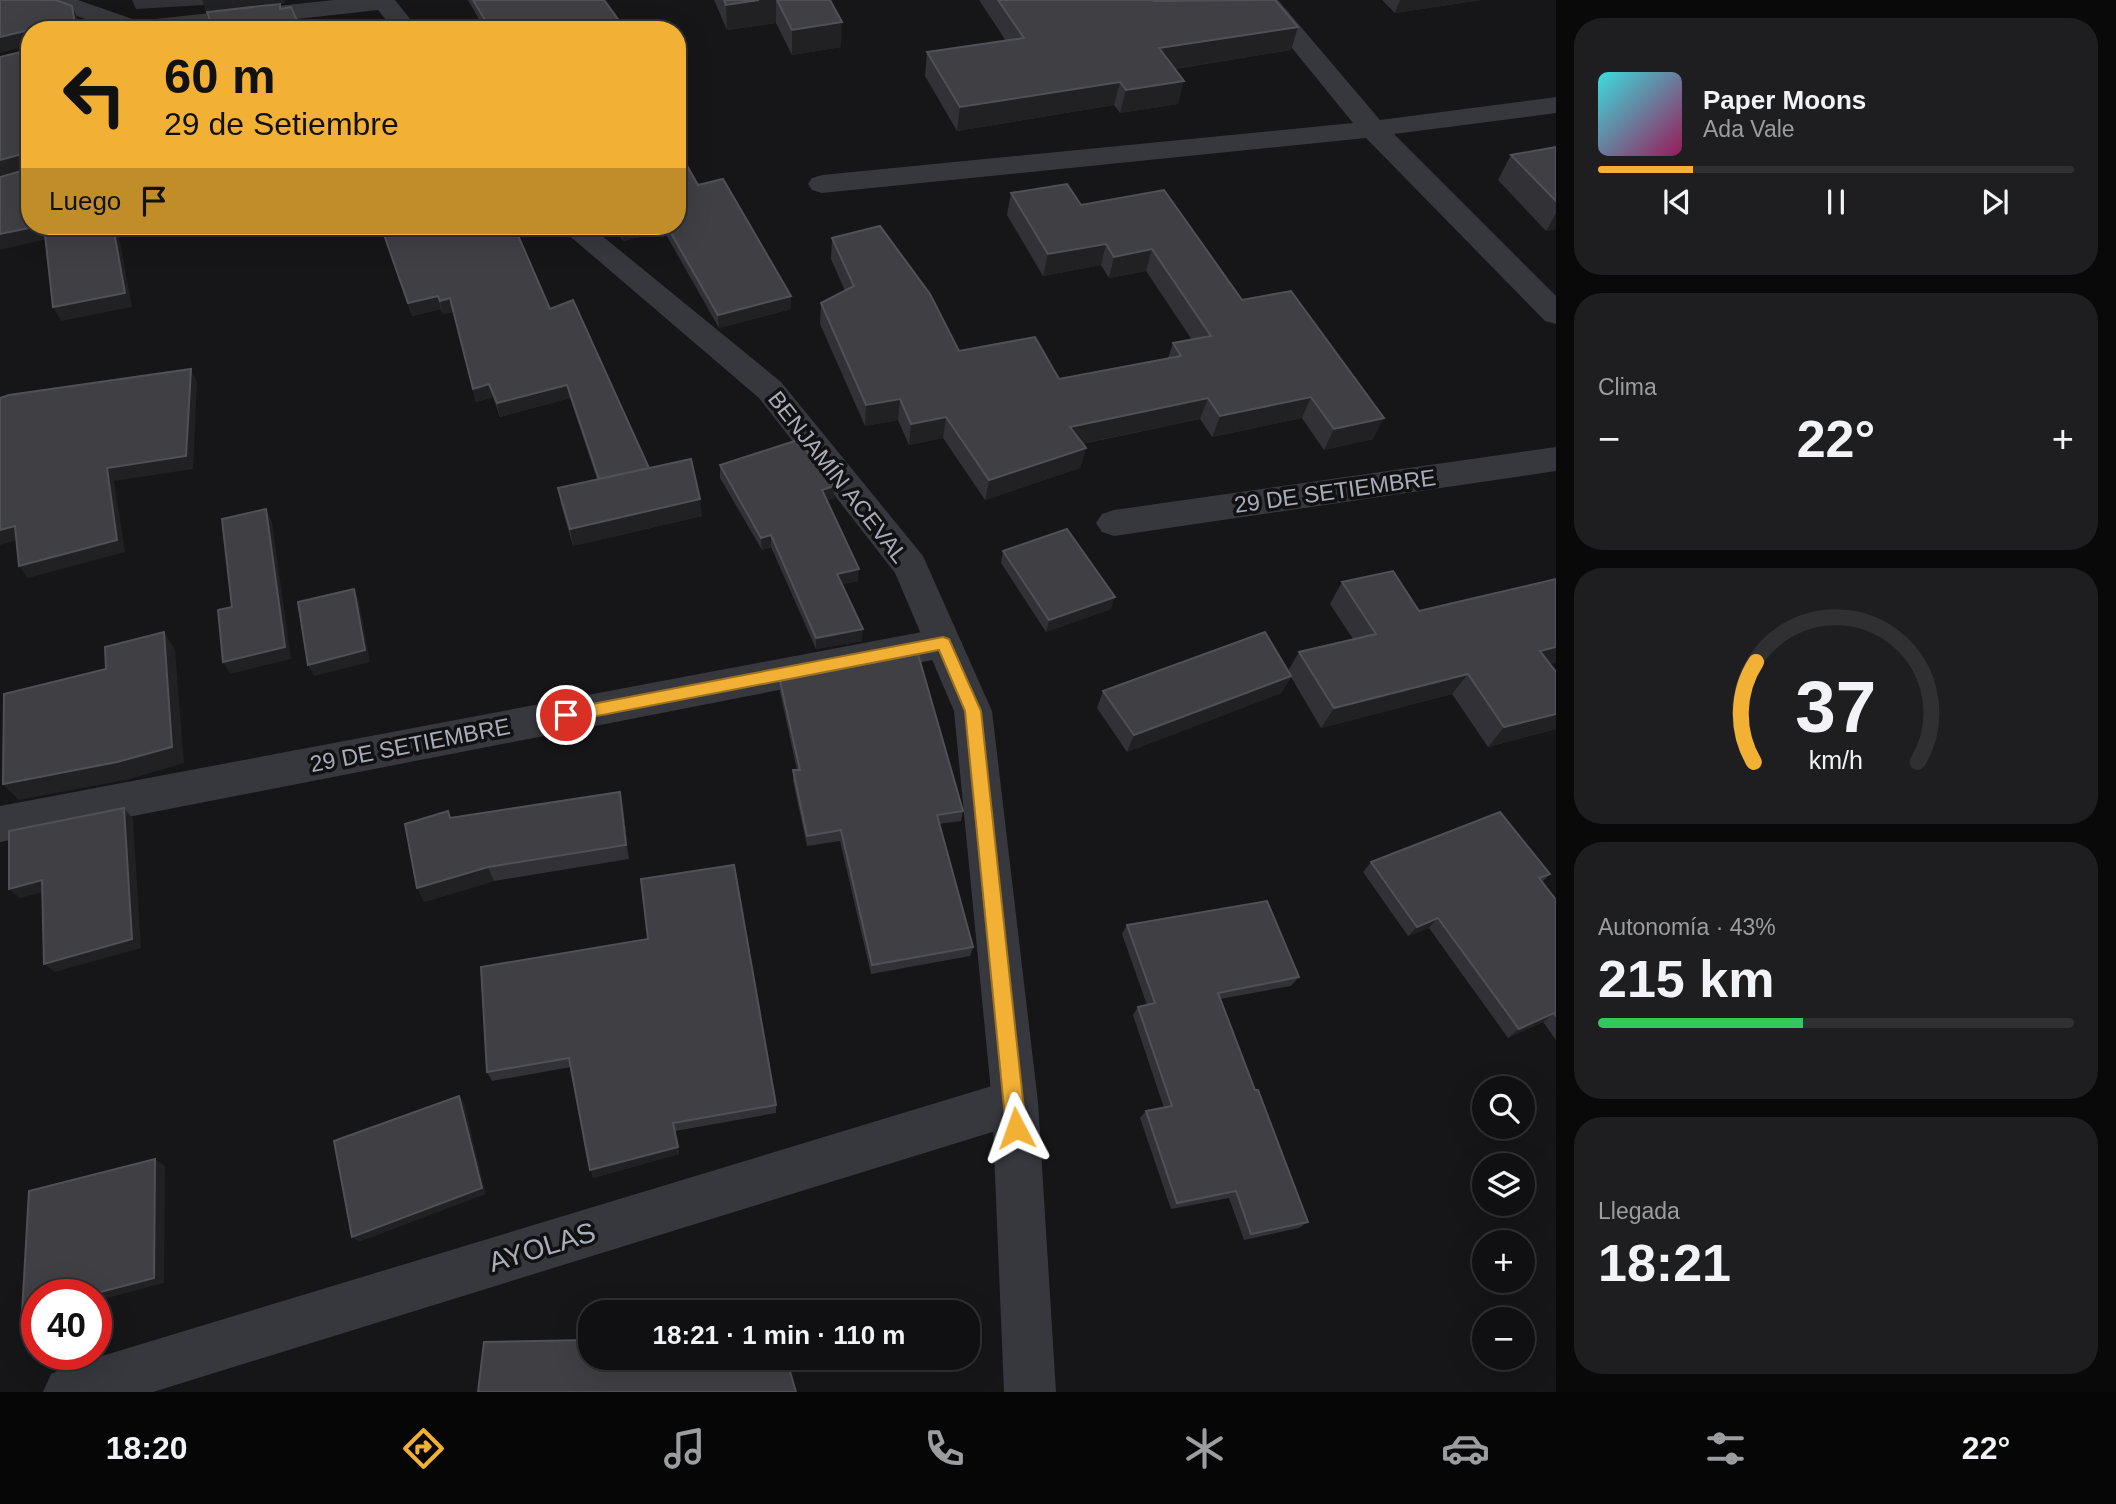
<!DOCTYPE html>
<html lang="es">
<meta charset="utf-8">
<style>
:root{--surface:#101012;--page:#1e1e20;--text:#f1f3f6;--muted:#9c9d9f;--line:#303032;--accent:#f2b134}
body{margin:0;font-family:Helvetica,sans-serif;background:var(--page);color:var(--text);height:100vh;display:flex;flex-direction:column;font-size:26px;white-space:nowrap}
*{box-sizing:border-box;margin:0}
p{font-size:23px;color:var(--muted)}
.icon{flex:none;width:38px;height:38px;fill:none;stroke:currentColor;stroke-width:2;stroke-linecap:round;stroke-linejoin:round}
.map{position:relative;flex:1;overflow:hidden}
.sheet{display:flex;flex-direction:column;gap:18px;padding:18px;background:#09090a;width:560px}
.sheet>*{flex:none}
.banner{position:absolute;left:21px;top:21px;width:665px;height:214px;border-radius:28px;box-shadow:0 7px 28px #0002,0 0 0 2px var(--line);background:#f2b134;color:#111;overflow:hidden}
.fabs{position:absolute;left:1472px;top:1076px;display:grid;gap:14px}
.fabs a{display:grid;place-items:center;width:63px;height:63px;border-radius:50%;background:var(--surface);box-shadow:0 7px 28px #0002,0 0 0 2px var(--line);font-size:35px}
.speed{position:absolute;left:21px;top:1279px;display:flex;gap:14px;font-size:35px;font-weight:700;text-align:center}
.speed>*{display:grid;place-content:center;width:91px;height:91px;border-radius:50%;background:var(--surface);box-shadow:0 7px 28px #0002,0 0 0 2px var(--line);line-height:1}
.speed .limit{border:10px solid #d22;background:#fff;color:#111}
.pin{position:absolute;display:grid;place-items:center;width:60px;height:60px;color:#fff;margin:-30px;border:4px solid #fff;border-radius:50%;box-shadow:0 2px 7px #0007}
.me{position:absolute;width:77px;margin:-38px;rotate:356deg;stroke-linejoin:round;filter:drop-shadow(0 0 5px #0008)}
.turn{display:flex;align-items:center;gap:24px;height:147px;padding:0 28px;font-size:32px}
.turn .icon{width:91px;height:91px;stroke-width:2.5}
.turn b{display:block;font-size:49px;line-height:60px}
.then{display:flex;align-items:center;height:66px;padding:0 28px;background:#0003;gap:14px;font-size:26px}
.big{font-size:52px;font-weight:800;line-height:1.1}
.sheet .widget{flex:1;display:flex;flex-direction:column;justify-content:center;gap:10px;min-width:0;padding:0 24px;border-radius:28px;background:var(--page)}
.sheet .dial{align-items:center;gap:0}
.dial svg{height:182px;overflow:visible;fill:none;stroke:var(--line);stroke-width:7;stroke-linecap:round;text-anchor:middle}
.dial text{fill:var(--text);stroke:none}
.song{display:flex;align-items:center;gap:21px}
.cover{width:84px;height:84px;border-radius:10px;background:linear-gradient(135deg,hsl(180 70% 55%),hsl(330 70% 35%))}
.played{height:7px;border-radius:4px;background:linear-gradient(90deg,var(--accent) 20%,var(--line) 20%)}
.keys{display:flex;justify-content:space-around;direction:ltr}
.heat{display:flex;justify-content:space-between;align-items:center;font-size:38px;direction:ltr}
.charge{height:10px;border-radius:5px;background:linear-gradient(90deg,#34c759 43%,var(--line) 0)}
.trip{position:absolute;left:578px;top:1300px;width:402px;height:70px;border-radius:28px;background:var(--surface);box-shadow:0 7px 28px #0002,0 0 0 2px var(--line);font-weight:800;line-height:70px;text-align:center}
.tab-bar{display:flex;height:112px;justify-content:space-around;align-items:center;background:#060607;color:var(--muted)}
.tab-bar .icon{width:49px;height:49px}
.tab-bar .selected{color:var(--accent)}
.tab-bar b{font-size:32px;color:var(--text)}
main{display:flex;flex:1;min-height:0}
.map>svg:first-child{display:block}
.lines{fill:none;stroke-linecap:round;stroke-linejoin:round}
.minor{fill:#37383d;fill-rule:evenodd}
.tertiary{fill:#37383d;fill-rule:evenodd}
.wall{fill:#323236}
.shaded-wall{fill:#212124}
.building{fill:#3f3f44;stroke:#4f5156;stroke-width:2}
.route{fill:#f2b134;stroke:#9d7322;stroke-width:2}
.labels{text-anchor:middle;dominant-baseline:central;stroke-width:7;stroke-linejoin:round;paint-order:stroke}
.street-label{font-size:23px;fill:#a8adb8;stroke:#111113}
.near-street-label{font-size:28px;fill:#a8adb8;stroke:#111113}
</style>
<main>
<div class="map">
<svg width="1556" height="1392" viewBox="0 0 1556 1392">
<rect width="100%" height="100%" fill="#161618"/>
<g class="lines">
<g class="minor">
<polygon points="0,0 78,0 144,23 148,28 116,30 60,10 0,10"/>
<polygon points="1253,0 1278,0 1380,120 1556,97 1556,113 1394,134 1556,296 1556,324 1545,321 1366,138 822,193 812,190 808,184 812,178 822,175 1353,123"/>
<polygon points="1556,447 1556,471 1114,536 1102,532 1096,523 1102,514 1114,510"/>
<polygon points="943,628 956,632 962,643 956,654 943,658 0,842 0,806"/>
<polygon points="1015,1079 1031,1086 1038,1102 1031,1118 1015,1125 153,1392 43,1392 51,1374 69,1366"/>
</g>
<g class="tertiary">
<polygon points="334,0 395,0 419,30 394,30 378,10 198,30 115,30 118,25 127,22"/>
<polygon points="558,226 590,226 781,382 923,556 992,711 1038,1102 1056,1392 1004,1392 992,1102 954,711 895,573 759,398"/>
</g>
</g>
<g class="wall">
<polygon points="132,0 284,0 285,3 206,11 204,5 136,9"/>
<polygon points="468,0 604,0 626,30 485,30"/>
<polygon points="714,0 830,0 841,47 792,55 776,23 727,30"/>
<polygon points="979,0 1153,0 1291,50 1175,69 1178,104 1120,113 1114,105 957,131 925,76 927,52 1006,41"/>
<polygon points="1382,0 1481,0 1395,13"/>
<polygon points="1556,147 1556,229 1546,231 1498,180 1511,155"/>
<polygon points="698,185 791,309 719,328 664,231 623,241 615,226 677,226"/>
<polygon points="1011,193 1081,205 1242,300 1373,439 1324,450 1302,418 1212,437 1200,419 1082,444 1086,448 1080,468 985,500 943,438 909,445 898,420 865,426 820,324 821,303 845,291 831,259 832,238 959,351 1059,379 1168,358 1173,343 1192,340 1146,271 1109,278 1101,265 1043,276 1007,215"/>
<polygon points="381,226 550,309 649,468 702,516 573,546 561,505 558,488 597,479 570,398 500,417 493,397 476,402 453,312 443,314 441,309 412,316"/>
<polygon points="720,465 834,486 834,498 827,500 858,581 842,584 862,641 816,649 771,547 762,550 720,478"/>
<polygon points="1003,551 1111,609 1046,632 1001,563"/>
<polygon points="1342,582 1419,611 1550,664 1556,673 1556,729 1488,747 1452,694 1321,728 1291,677 1281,693 1127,752 1097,708 1103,691 1288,671 1299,652 1353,639 1330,604"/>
<polygon points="780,681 963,811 961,821 939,824 973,947 970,956 871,974 840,841 807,846 793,781 793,770 797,770 780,692"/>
<polygon points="623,807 629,859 494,881 424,902 451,818"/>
<polygon points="1371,862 1550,874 1542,882 1556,900 1556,1040 1543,1022 1508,1038 1429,928 1408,936 1363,872"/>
<polygon points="1127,925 1299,977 1291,986 1220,999 1255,1090 1308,1222 1299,1228 1244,1240 1229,1198 1171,1209 1140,1118 1146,1111 1164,1108 1133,1015 1138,1007 1147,1005 1122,934"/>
<polygon points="481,967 776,1105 776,1113 675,1131 679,1154 593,1178 571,1067 492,1081 487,1072"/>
</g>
<g class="shaded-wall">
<polygon points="202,0 284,0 285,3 206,11"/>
<polygon points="759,0 776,0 776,23 727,30 726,5"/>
<polygon points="1400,0 1481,0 1395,13"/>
<polygon points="72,6 78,19 80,30 76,30"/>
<polygon points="842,22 841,47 792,55 792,30"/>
<polygon points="1298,27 1291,50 1153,72 1159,48"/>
<polygon points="25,31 30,45 0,53 0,37"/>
<polygon points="1184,81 1178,104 1120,113 1126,90"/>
<polygon points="1120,82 1114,105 957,131 960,107"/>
<polygon points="22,154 29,167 0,176 0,160"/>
<polygon points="1556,213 1556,229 1546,231"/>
<polygon points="39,226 45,226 51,238 0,250 0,234"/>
<polygon points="113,226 117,226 132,307 61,321 53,307"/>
<polygon points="629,226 663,226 664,231 623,241 621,228"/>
<polygon points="1106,244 1101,265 1043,276 1048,254"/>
<polygon points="1152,249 1146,271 1109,278 1114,257"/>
<polygon points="438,296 441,309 412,316 408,303"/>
<polygon points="791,296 791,309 719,328 718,315"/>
<polygon points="450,298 453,312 443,314 440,301"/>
<polygon points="191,369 197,382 193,469 114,481 125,552 28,578 19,566 107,468"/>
<polygon points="489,384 493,397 476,402 473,389"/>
<polygon points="567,385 570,398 500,417 497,403"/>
<polygon points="1311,397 1302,418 1212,437 1220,416"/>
<polygon points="1208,398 1200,419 1065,447 1070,427"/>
<polygon points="900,399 898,420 865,426 866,405"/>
<polygon points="946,417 943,438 909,445 911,424"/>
<polygon points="1384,418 1373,439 1324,450 1334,429"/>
<polygon points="1086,448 1080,468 985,500 989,480"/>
<polygon points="834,486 834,498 822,502 822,490"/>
<polygon points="700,499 702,516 573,546 570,529"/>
<polygon points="266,509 272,522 291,659 230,674 223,662"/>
<polygon points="15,526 24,538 0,545 0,530"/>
<polygon points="771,535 771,547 762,550 761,538"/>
<polygon points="859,569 858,581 836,586 837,574"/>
<polygon points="354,589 359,601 370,662 314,676 308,665"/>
<polygon points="1115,597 1111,609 1046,632 1049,620"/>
<polygon points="863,629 862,641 816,649 816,638"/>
<polygon points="164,632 175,650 184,763 130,779 19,800 3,784"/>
<polygon points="1556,647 1556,663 1523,671 1540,651"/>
<polygon points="1468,674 1452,694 1321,728 1334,708"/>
<polygon points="1291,676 1281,693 1127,752 1134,735"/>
<polygon points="1556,714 1556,729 1488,747 1504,727"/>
<polygon points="620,792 623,807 629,859 626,845"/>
<polygon points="124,808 133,819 141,948 55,972 44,964"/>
<polygon points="488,867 494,881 424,902 417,888"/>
<polygon points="42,880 52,890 20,898 9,889"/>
<polygon points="1438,918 1429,928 1408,936 1417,927"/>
<polygon points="1554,1013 1543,1022 1508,1038 1519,1029"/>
<polygon points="459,1096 464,1103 486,1194 359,1242 352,1237"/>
<polygon points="673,1123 679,1154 593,1178 590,1170"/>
<polygon points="155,1159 165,1166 164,1283 96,1301 96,1295 89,1295"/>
<polygon points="37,1309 37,1317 35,1317 22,1313"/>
</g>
<g class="building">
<polygon points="0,0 56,0 72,6 76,30 30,30 30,226 39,226 0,234 0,177 25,170 25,156 22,154 0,160 0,57 25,51 25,31 0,37"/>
<polygon points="473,0 604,0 626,30 491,30"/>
<polygon points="724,0 759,0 726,5"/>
<polygon points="777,0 830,0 842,22 792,30"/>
<polygon points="998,0 1153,0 1154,1 1275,0 1298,27 1159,48 1184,81 1126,90 1120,82 960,107 927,52 1024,38"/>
<polygon points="280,4 280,9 291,7 301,30 214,30 207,12"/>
<polygon points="1556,147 1556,201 1511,155"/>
<polygon points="677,148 698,185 723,179 791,296 718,315 667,226 677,226"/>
<polygon points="1067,184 1081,205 1164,190 1242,300 1291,291 1384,418 1334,429 1311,397 1220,416 1208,398 1070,427 1086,448 989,480 946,417 911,424 900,399 866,405 821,303 854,286 832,238 880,226 930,294 959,351 1035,337 1059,379 1181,356 1173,343 1211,336 1152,249 1114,257 1106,244 1048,254 1011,193"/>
<polygon points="44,226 113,226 125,293 53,307"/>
<polygon points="381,226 514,226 550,309 573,300 649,468 599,479 567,385 497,403 489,384 473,389 450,298 440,301 438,296 408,303"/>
<polygon points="191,369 186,456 107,468 117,540 19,566 15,526 0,530 0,398 9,395"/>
<polygon points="798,440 834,486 822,490 859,569 837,574 863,629 816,638 771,535 761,538 720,465"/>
<polygon points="691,459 700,499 570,529 558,488"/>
<polygon points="266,509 285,647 223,662 218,610 232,607 222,519"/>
<polygon points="1067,529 1115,597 1049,620 1003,551"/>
<polygon points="1393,571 1419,611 1556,579 1556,647 1540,651 1556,672 1556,714 1504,727 1468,674 1334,708 1299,652 1376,634 1342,582"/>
<polygon points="354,589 365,650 308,665 298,602"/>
<polygon points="164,632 172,747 117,762 3,784 4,694 106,669 105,647"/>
<polygon points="1265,632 1291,676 1134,735 1103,691"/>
<polygon points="918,654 963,811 937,815 973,947 872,965 841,830 807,836 793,770 800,770 780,681"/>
<polygon points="620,792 626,845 488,867 417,888 405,824 448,811 450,818"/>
<polygon points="124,808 132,939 44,964 42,880 9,889 9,831"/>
<polygon points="1500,812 1550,874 1539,878 1556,900 1556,1016 1554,1013 1519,1029 1438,918 1417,927 1371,862"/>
<polygon points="734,865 776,1105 673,1123 678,1147 590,1170 569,1058 487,1072 481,967 648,939 641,879"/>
<polygon points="1267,901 1299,977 1218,993 1255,1090 1258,1090 1308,1222 1251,1234 1236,1191 1177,1203 1146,1111 1172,1106 1138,1007 1155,1003 1127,925"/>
<polygon points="459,1096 482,1188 352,1237 334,1141"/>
<polygon points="155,1159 154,1278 89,1295 37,1295 37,1309 22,1313 29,1191"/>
<polygon points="699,1307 703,1312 686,1312"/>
<polygon points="590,1340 590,1358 786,1358 796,1392 478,1392 484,1342"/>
</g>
<polygon class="route" points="943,637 949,639 981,711 1026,1128 1023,1135 1016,1138 1009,1135 1006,1128 965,711 939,650 566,722 558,715 566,709"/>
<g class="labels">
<g class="street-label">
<text transform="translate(838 477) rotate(52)">BENJAMÍN ACEVAL</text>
<text transform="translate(1335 491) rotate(-8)">29 DE SETIEMBRE</text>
<text transform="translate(410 745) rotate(-11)">29 DE SETIEMBRE</text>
</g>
<g class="near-street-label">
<text transform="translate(542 1247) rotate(-17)">AYOLAS</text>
</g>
</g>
</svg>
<div class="fabs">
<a><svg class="icon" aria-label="search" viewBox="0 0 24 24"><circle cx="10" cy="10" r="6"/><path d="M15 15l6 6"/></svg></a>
<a><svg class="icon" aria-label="layers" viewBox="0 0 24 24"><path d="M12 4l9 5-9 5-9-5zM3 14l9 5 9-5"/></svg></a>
<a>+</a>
<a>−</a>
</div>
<div class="speed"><div class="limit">40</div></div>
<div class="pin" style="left:566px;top:715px;background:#d93025"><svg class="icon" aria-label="arrive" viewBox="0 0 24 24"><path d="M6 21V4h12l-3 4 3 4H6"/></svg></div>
<svg class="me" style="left:1016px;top:1128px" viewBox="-20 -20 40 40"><path d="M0-17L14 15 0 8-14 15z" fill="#f2b134" stroke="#fff" stroke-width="4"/></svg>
<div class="trip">18:21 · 1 min · 110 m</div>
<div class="banner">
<div class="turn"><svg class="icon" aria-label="left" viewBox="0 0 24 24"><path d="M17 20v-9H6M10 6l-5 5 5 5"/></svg><div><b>60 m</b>29 de Setiembre</div></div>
<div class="then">Luego<svg class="icon" aria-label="arrive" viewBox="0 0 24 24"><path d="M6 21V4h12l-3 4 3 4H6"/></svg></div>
</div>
</div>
<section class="sheet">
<div class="widget">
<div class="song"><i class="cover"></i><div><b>Paper Moons</b><p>Ada Vale</p></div></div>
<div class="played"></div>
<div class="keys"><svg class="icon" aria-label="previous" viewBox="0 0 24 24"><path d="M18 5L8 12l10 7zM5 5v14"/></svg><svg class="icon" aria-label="pause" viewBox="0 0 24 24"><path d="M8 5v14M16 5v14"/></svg><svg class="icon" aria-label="next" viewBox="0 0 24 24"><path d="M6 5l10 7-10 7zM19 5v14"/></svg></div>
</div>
<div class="widget"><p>Clima</p>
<div class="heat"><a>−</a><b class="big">22°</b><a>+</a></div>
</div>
<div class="widget dial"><svg viewBox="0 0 100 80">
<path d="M14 69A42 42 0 1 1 86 69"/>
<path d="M14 69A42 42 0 0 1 15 25" stroke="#f2b134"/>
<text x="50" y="56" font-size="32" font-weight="700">37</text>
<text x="50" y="72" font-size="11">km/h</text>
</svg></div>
<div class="widget"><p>Autonomía · 43%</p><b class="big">215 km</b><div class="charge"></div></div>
<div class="widget"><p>Llegada</p><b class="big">18:21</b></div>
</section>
</main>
<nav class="tab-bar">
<b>18:20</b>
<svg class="icon selected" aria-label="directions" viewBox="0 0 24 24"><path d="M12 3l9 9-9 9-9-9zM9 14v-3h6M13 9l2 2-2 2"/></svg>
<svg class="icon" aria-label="music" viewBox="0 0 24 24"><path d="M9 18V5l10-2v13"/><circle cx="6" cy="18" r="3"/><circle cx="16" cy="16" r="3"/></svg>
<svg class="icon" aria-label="phone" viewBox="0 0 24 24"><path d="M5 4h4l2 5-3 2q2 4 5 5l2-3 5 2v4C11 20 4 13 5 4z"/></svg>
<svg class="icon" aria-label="climate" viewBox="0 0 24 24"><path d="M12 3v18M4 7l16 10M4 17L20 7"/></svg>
<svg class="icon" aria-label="car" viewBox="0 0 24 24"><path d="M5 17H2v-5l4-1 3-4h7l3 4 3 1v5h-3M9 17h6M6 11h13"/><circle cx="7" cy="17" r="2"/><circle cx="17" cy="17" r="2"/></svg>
<svg class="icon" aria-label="filters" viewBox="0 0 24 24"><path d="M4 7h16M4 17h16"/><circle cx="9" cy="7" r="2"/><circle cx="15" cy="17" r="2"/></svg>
<b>22°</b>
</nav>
